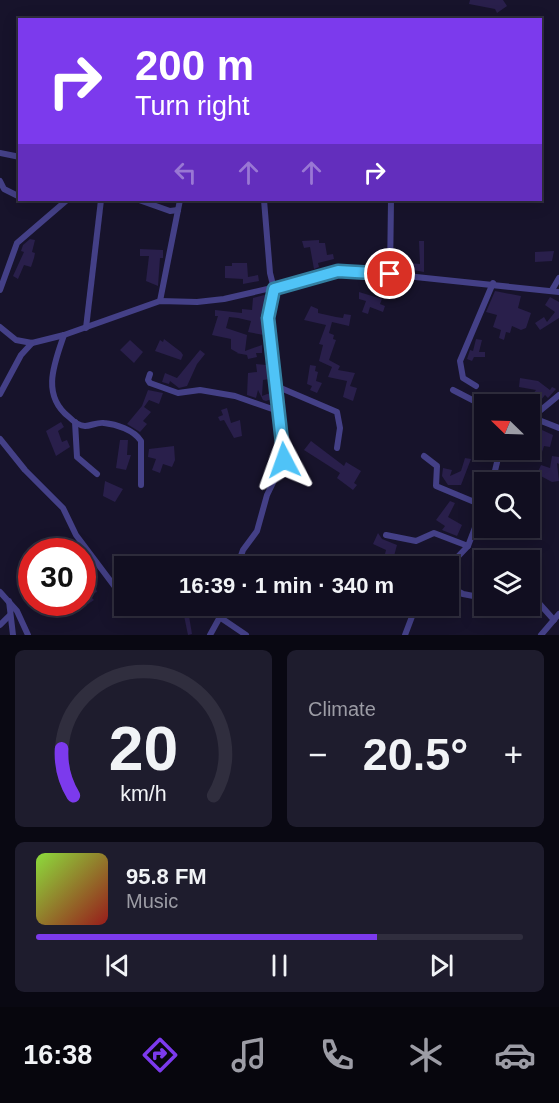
<!DOCTYPE html>
<meta charset="utf-8">
<style>
:root{--surface:#110e20;--page:#1e1c2d;--text:#f1f3f6;--muted:#9c9ca5;--line:#302e3e;--accent:#7c3aed}
body{margin:0;font-family:Arial,sans-serif;background:var(--page);color:var(--text);height:100vh;display:flex;flex-direction:column;font-size:22px;white-space:nowrap}
*{box-sizing:border-box;margin:0}
p{font-size:20px;color:var(--muted)}
.icon{flex:none;width:33px;height:33px;fill:none;stroke:currentColor;stroke-width:2;stroke-linecap:round;stroke-linejoin:round}
.map{position:relative;height:635px;overflow:hidden}
.panel{display:flex;flex-direction:column;gap:15px;padding:15px;background:#090812;flex:1}
.panel>*{flex:none}
.hud{position:absolute;left:18px;top:18px;width:524px;height:183px;border-radius:0px;box-shadow:0 3px 15px #0003,0 0 0 2px var(--line);background:#7c3aed;color:#fff;overflow:hidden}
.needle{width:39px;rotate:293deg}
.controls{position:absolute;left:474px;top:394px;display:grid;gap:12px}
.controls a{display:grid;place-items:center;width:66px;height:66px;border-radius:0px;background:var(--surface);box-shadow:0 3px 15px #0003,0 0 0 2px var(--line);font-size:30px}
.speed{position:absolute;left:18px;top:538px;display:flex;gap:12px;font-size:30px;font-weight:700;text-align:center}
.speed>*{display:grid;place-content:center;width:78px;height:78px;border-radius:50%;background:var(--surface);box-shadow:0 3px 15px #0003,0 0 0 2px var(--line);line-height:1}
.speed .limit{border:9px solid #d22;background:#fff;color:#111}
.pin{position:absolute;display:grid;place-items:center;width:51px;height:51px;color:#fff;margin:-26px;border:3px solid #fff;border-radius:50%;box-shadow:0 2px 6px #0007}
.me{position:absolute;width:66px;margin:-33px;rotate:356deg;stroke-linejoin:round;filter:drop-shadow(0 0 4px #0008)}
.turn{display:flex;align-items:center;gap:21px;height:126px;padding:0 18px;font-size:27px}
.turn .icon{width:78px;height:78px;stroke-width:2.5}
.turn b{display:block;font-size:42px;line-height:51px}
.lanes{display:flex;align-items:center;height:57px;padding:0 18px;background:#0003;justify-content:center;gap:30px;direction:ltr}
.lanes .off{opacity:.35}
.big{font-size:45px;font-weight:600;line-height:1.1}
.panel .tile{flex:1;display:flex;flex-direction:column;justify-content:center;gap:9px;min-width:0;padding:0 21px;border-radius:9px;background:var(--page)}
.panel .dial{align-items:center;gap:0}
.dial svg{height:156px;overflow:visible;fill:none;stroke:var(--line);stroke-width:7;stroke-linecap:round;text-anchor:middle}
.dial text{fill:var(--text);stroke:none}
.song{display:flex;align-items:center;gap:18px}
.cover{width:72px;height:72px;border-radius:9px;background:linear-gradient(135deg,hsl(90 70% 55%),hsl(0 70% 35%))}
.played{height:6px;border-radius:3px;background:linear-gradient(90deg,var(--accent) 70%,var(--line) 70%)}
.keys{display:flex;justify-content:space-around;direction:ltr}
.heat{display:flex;justify-content:space-between;align-items:center;font-size:33px;direction:ltr}
.panel .tiles{flex:1;display:grid;gap:15px;grid-template-columns:1fr 1fr}
.tile:last-child{grid-column:span 2}
.trip{position:absolute;left:114px;top:556px;width:345px;height:60px;border-radius:0px;background:var(--surface);box-shadow:0 3px 15px #0003,0 0 0 2px var(--line);font-weight:600;line-height:60px;text-align:center}
.tabs{display:flex;height:96px;justify-content:space-around;align-items:center;background:#07060d;color:var(--muted)}
.tabs .icon{width:42px;height:42px}
.tabs .current{color:var(--accent)}
.tabs b{font-size:27px;color:var(--text)}
.map>svg:first-child{display:block}
.building{fill:#291f4b}
.lines{fill:none;stroke-linecap:round;stroke-linejoin:round}
.minor{stroke:#444087;stroke-width:6}
.route-casing{stroke:#337fa1;stroke-width:15}
.route{stroke:#4fc3f7;stroke-width:10}
</style>
<div class="map">
<svg width="559" height="635" viewBox="0 0 559 635">
<rect width="100%" height="100%" fill="#17132b"/>
<g class="building">
<polygon points="470,0 503,0 507,6 497,13 495,9 469,4"/>
<polygon points="30,239 35,240 32,252 35,253 34,258 31,267 24,265 18,279 13,276 24,252 21,251 23,245"/>
<polygon points="319,240 319,243 325,243 327,255 333,254 334,259 318,263 319,267 314,269 310,247 304,248 302,241"/>
<polygon points="419,241 424,241 424,272 396,267 396,256 410,257 409,263 420,264"/>
<polygon points="140,249 163,250 163,258 160,258 158,286 146,281 149,256 140,256"/>
<polygon points="554,251 552,261 535,262 535,252"/>
<polygon points="232,263 247,263 248,277 258,275 259,281 243,284 243,279 225,278 225,266 232,266"/>
<polygon points="495,291 521,296 518,308 531,313 526,328 521,330 512,326 510,333 506,332 504,340 499,338 501,330 493,327 497,315 486,312"/>
<polygon points="359,292 382,299 380,304 385,306 383,312 370,307 368,314 362,312 366,301 359,299"/>
<polygon points="268,294 260,317 263,317 264,335 248,332 251,321 238,318 229,317 226,328 247,335 245,351 262,345 262,353 256,353 257,357 248,359 247,355 236,353 238,353 231,349 231,339 212,335 218,316 215,316 215,310 242,313 242,309 252,310 253,298"/>
<polygon points="550,297 559,302 559,318 540,330 535,323 544,317 547,322 555,312 545,305"/>
<polygon points="311,306 318,309 318,313 336,317 343,318 344,314 351,315 349,326 332,322 329,333 334,335 333,339 336,340 329,360 340,366 338,370 355,373 350,386 357,388 353,401 343,397 347,381 328,377 332,367 319,361 323,345 319,344 326,325 304,320"/>
<polygon points="164,339 181,352 183,355 181,360 155,351 160,340 163,342"/>
<polygon points="476,339 482,340 479,352 485,352 485,357 474,357 472,361 467,359 470,350 473,351"/>
<polygon points="130,340 143,352 134,363 120,350"/>
<polygon points="200,350 205,354 197,364 187,386 179,388 170,381 169,384 162,382 165,373 177,378"/>
<polygon points="256,364 266,365 269,372 269,379 263,380 262,396 270,393 271,395 272,399 266,401 263,400 258,390 256,398 247,395 248,373 257,372"/>
<polygon points="310,365 316,366 315,371 318,372 316,381 322,383 317,393 310,390 312,386 307,384"/>
<polygon points="520,378 538,381 550,390 552,387 556,389 548,398 545,395 537,405 529,399 536,390 519,387"/>
<polygon points="148,390 163,393 159,404 149,400 144,407 151,412 143,421 147,424 140,432 127,424 142,406"/>
<polygon points="227,408 231,423 240,420 242,436 234,438 224,420 220,421 218,417 223,415 221,410"/>
<polygon points="61,422 64,427 58,431 62,442 67,440 70,447 56,456 46,431"/>
<polygon points="542,430 553,435 550,447 544,446 542,452 530,449 532,439 534,440 537,431 542,433"/>
<polygon points="120,440 128,440 127,455 131,455 126,470 116,468"/>
<polygon points="311,441 344,466 346,462 361,471 354,483 357,485 353,490 337,478 340,473 304,450"/>
<polygon points="174,446 175,460 172,467 163,464 160,473 152,470 156,459 148,457 149,449"/>
<polygon points="552,456 559,457 559,464 557,463 559,481 552,482 537,474 541,465 550,468"/>
<polygon points="465,458 471,459 461,485 448,485 442,476 443,468 452,470 450,476 461,471"/>
<polygon points="105,481 123,489 115,502 103,496"/>
<polygon points="450,501 455,503 448,517 462,525 457,536 442,530 445,526 436,520"/>
<polygon points="378,533 382,539 397,545 394,556 385,554 386,550 373,544"/>
<polygon points="93,579 97,592 89,595 94,600 88,604 82,597 82,591 88,586 87,581"/>
<polygon points="182,606 194,606 193,616 189,616 192,634 188,635"/>
</g>
<g class="lines">
<g class="minor">
<polyline points="0,153 20,157"/>
<polyline points="0,181 4,189 20,197"/>
<polyline points="31,200 47,200"/>
<polyline points="139,200 170,211 178,210"/>
<polyline points="390,275 391,200"/>
<polyline points="0,290 17,243 67,200"/>
<polyline points="552,290 559,278"/>
<polyline points="160,301 180,200"/>
<polyline points="0,327 16,340 32,343 64,335 160,301 197,302 224,299 349,270 559,292"/>
<polyline points="86,328 101,200"/>
<path d="M64,335c-10,29 -23,60 5,82 4,4 10,9 16,9 6,0 12,-4 19,-3 12,1 30,7 37,18v44"/>
<polyline points="150,374 148,380 150,383 178,393 200,390 235,396 278,411"/>
<polyline points="276,386 337,412 340,428 337,448"/>
<polyline points="476,386 463,378 460,361 493,283"/>
<polyline points="453,390 484,406"/>
<polyline points="0,394 21,355 32,343"/>
<polyline points="531,417 559,428"/>
<polyline points="530,419 559,395"/>
<polyline points="75,422 77,457 97,474"/>
<polyline points="0,439 25,470 63,508 76,535 124,599"/>
<polyline points="424,456 437,466 436,486 484,506"/>
<polyline points="492,483 500,450"/>
<polyline points="386,535 416,541 434,533 468,546"/>
<polyline points="237,567 243,550 257,531 267,495 284,460 270,339 268,318 274,289 270,273 264,200"/>
<polyline points="448,567 468,546 484,504"/>
<polyline points="448,586 463,594 484,598"/>
<polyline points="530,590 533,591 537,601 554,620"/>
<polyline points="0,592 17,611 28,635"/>
<polyline points="9,601 13,635"/>
<polyline points="221,618 246,635"/>
<polyline points="0,625 9,616"/>
<polyline points="210,635 226,606"/>
<polyline points="405,635 416,606"/>
<polyline points="541,635 559,614"/>
</g>
</g>
<g class="lines">
<defs>
<polyline id="route" points="284,460 268,318 274,289 338,271 390,274"/>
</defs>
<use href="#route" class="route-casing"/>
<use href="#route" class="route"/>
</g>
</svg>
<div class="controls">
<a><svg class="needle" viewBox="-14 -14 28 28"><path d="M0-13l5 13h-10z" fill="#e53935"/><path d="M0 13l5-13h-10z" fill="#9c9ca5"/></svg></a>
<a><svg class="icon" aria-label="search" viewBox="0 0 24 24"><circle cx="10" cy="10" r="6"/><path d="M15 15l6 6"/></svg></a>
<a><svg class="icon" aria-label="layers" viewBox="0 0 24 24"><path d="M12 4l9 5-9 5-9-5zM3 14l9 5 9-5"/></svg></a>
</div>
<div class="speed"><div class="limit">30</div></div>
<div class="pin" style="left:390px;top:274px;background:#d93025"><svg class="icon" aria-label="arrive" viewBox="0 0 24 24"><path d="M6 21V4h12l-3 4 3 4H6"/></svg></div>
<svg class="me" style="left:284px;top:460px" viewBox="-20 -20 40 40"><path d="M0-17L14 15 0 8-14 15z" fill="#4fc3f7" stroke="#fff" stroke-width="4"/></svg>
<div class="trip">16:39 · 1 min · 340 m</div>
<div class="hud">
<div class="turn"><svg class="icon" aria-label="right" viewBox="0 0 24 24"><path d="M7 20v-9h11M14 6l5 5-5 5"/></svg><div><b>200 m</b>Turn right</div></div>
<div class="lanes"><svg class="icon off" aria-label="left" viewBox="0 0 24 24"><path d="M17 20v-9H6M10 6l-5 5 5 5"/></svg><svg class="icon off" aria-label="ahead" viewBox="0 0 24 24"><path d="M12 20V5M6 11l6-6 6 6"/></svg><svg class="icon off" aria-label="ahead" viewBox="0 0 24 24"><path d="M12 20V5M6 11l6-6 6 6"/></svg><svg class="icon" aria-label="right" viewBox="0 0 24 24"><path d="M7 20v-9h11M14 6l5 5-5 5"/></svg></div>
</div>
</div>
<section class="panel">
<div class="tiles">
<div class="tile dial"><svg viewBox="0 0 100 80">
<path d="M14 69A42 42 0 1 1 86 69"/>
<path d="M14 69A42 42 0 0 1 8 45" stroke="#7c3aed"/>
<text x="50" y="56" font-size="32" font-weight="700">20</text>
<text x="50" y="72" font-size="11">km/h</text>
</svg></div>
<div class="tile"><p>Climate</p>
<div class="heat"><a>−</a><b class="big">20.5°</b><a>+</a></div>
</div>
<div class="tile">
<div class="song"><i class="cover"></i><div><b>95.8 FM</b><p>Music</p></div></div>
<div class="played"></div>
<div class="keys"><svg class="icon" aria-label="previous" viewBox="0 0 24 24"><path d="M18 5L8 12l10 7zM5 5v14"/></svg><svg class="icon" aria-label="pause" viewBox="0 0 24 24"><path d="M8 5v14M16 5v14"/></svg><svg class="icon" aria-label="next" viewBox="0 0 24 24"><path d="M6 5l10 7-10 7zM19 5v14"/></svg></div>
</div>
</div>
</section>
<nav class="tabs">
<b>16:38</b>
<svg class="icon current" aria-label="directions" viewBox="0 0 24 24"><path d="M12 3l9 9-9 9-9-9zM9 14v-3h6M13 9l2 2-2 2"/></svg>
<svg class="icon" aria-label="music" viewBox="0 0 24 24"><path d="M9 18V5l10-2v13"/><circle cx="6" cy="18" r="3"/><circle cx="16" cy="16" r="3"/></svg>
<svg class="icon" aria-label="phone" viewBox="0 0 24 24"><path d="M5 4h4l2 5-3 2q2 4 5 5l2-3 5 2v4C11 20 4 13 5 4z"/></svg>
<svg class="icon" aria-label="climate" viewBox="0 0 24 24"><path d="M12 3v18M4 7l16 10M4 17L20 7"/></svg>
<svg class="icon" aria-label="car" viewBox="0 0 24 24"><path d="M5 17H2v-5l4-1 3-4h7l3 4 3 1v5h-3M9 17h6M6 11h13"/><circle cx="7" cy="17" r="2"/><circle cx="17" cy="17" r="2"/></svg>
</nav>
